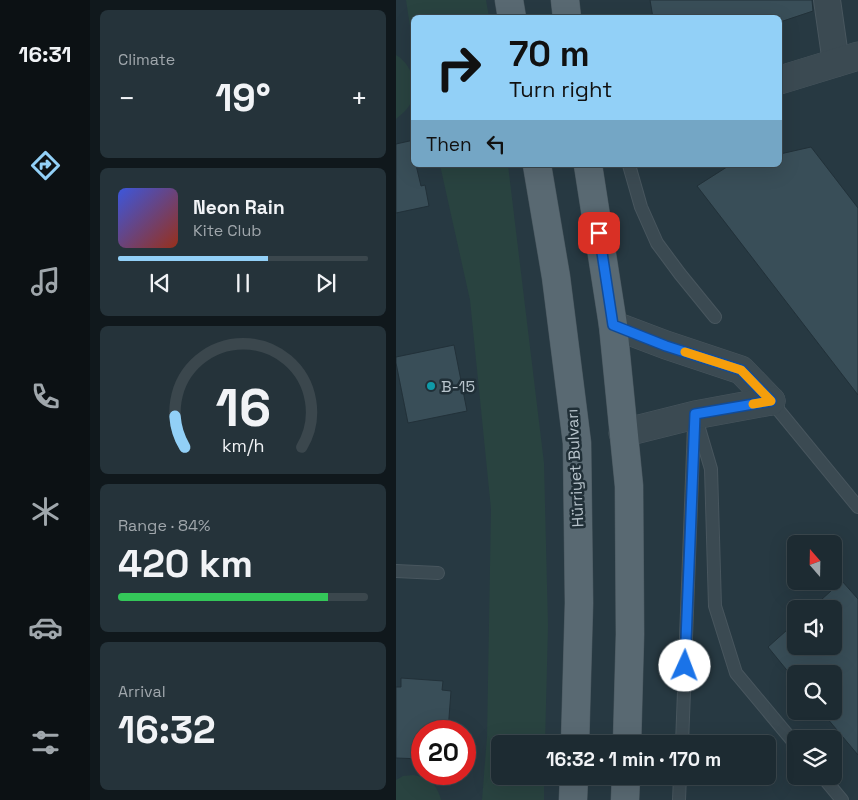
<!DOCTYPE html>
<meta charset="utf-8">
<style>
:root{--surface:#1d2b32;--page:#25333a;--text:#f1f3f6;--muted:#a0a7ac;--line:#3b474d;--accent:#92d0f7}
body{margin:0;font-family:"Space Grotesk",sans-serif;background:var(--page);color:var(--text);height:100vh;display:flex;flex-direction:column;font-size:19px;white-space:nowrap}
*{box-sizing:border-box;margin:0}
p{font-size:16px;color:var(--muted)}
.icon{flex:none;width:28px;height:28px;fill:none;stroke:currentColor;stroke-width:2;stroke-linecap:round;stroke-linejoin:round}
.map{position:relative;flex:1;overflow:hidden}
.details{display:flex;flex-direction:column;gap:10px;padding:10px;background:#10181c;width:306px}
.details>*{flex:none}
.top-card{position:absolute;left:15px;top:15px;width:371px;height:152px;border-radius:8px;box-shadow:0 5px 20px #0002,0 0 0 1px var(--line);background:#92d0f7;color:#111;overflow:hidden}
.needle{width:32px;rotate:340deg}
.tools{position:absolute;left:391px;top:535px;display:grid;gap:10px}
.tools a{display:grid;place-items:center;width:55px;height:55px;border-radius:8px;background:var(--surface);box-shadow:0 5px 20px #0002,0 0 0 1px var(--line);font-size:25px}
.speed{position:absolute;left:15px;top:720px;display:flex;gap:10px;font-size:25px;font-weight:700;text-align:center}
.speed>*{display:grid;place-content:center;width:65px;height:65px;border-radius:50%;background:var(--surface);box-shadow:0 5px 20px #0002,0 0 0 1px var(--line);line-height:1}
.speed .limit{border:8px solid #d22;background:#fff;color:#111}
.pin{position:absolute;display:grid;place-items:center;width:42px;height:42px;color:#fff;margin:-21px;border-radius:10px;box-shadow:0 2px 8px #0006}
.me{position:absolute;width:55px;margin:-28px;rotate:2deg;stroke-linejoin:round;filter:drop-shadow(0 0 4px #0008)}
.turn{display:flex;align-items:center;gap:18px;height:105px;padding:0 15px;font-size:22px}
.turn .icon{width:65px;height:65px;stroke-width:2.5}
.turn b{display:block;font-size:35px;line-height:42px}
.then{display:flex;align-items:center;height:48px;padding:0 15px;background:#0003;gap:10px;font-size:19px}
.big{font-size:38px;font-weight:700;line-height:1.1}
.details .widget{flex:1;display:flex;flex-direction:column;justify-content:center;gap:8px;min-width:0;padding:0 18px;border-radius:8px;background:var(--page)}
.details .dial{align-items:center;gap:0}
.dial svg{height:130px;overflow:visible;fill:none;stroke:var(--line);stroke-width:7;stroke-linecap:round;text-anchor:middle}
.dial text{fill:var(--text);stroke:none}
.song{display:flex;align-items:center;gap:15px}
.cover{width:60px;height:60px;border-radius:8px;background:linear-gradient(135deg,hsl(230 70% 55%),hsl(10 70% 35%))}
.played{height:5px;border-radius:2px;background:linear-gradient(90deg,var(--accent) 60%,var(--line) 60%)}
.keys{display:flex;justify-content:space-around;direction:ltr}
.heat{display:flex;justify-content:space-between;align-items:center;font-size:28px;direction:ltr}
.charge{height:8px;border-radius:4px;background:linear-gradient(90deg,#34c759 84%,var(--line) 0)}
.trip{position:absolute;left:95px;top:735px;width:285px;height:50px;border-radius:8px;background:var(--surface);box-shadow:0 5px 20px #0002,0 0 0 1px var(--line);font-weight:700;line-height:50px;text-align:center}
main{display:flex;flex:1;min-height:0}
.tabs{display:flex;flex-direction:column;width:90px;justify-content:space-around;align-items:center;background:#0c1114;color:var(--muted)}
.tabs .icon{width:35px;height:35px}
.tabs .current{color:var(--accent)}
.tabs b{font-size:22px;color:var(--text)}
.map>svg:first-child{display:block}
.green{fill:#294340}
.building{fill:#394e58;stroke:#223139}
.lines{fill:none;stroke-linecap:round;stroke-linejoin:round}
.service-casing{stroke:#48565e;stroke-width:14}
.minor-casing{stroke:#48565e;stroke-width:28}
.tertiary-casing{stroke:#48565e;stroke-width:29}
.primary-casing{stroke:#48565e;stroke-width:29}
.service{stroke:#3b4a52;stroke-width:12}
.minor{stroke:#3b4a52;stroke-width:26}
.tertiary{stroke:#3b4a52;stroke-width:28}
.primary{stroke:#596972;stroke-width:28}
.route-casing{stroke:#114b97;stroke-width:12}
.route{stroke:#1a73e8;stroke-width:9}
.slow{stroke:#f59e0b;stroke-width:9}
.culture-dot{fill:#0f9aa8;stroke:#202f37;stroke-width:2}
.labels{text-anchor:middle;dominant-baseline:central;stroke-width:5;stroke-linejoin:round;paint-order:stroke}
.poi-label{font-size:16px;fill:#b8c4cc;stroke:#202f37;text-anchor:start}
.street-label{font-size:16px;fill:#b8c4cc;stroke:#202f37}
</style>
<main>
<nav class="tabs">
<b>16:31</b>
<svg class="icon current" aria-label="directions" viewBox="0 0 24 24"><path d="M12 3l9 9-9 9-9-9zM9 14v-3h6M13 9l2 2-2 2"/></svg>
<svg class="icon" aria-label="music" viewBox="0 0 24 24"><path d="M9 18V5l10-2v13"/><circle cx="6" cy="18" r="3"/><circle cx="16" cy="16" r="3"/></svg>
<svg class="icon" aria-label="phone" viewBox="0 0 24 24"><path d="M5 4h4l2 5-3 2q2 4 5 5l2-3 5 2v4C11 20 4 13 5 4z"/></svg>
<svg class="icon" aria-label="climate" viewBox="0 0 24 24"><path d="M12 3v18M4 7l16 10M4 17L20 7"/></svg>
<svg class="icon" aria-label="car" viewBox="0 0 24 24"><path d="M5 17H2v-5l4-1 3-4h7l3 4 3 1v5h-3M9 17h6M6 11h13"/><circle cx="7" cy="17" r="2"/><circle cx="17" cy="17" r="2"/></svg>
<svg class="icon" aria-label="filters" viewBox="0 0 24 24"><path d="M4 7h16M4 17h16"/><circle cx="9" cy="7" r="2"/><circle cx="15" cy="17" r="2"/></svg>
</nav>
<section class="details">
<div class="widget"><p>Climate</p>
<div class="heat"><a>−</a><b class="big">19°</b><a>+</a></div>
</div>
<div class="widget">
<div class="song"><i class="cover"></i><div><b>Neon Rain</b><p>Kite Club</p></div></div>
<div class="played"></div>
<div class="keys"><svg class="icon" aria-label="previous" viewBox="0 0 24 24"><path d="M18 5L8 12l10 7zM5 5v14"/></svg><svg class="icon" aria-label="pause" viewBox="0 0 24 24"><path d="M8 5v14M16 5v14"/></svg><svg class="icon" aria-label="next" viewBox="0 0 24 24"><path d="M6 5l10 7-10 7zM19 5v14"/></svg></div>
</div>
<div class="widget dial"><svg viewBox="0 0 100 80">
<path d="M14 69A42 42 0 1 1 86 69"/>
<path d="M14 69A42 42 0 0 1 8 50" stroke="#92d0f7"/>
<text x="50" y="56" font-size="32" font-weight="700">16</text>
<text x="50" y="72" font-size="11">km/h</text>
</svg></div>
<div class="widget"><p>Range · 84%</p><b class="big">420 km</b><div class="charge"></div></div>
<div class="widget"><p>Arrival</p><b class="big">16:32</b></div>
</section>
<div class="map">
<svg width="462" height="800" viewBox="0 0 462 800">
<rect width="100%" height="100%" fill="#273942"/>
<g class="green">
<polygon points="10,0 90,0 93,17 18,18 17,46"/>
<path d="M0,55c15,9 22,29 16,46 -4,8 -10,13 -16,18z"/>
<polygon points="44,165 112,165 148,463 152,626 149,744 104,744 104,776 148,776 148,800 86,800 91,737 95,509 74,300"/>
<path d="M17,775c16,3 24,9 28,25h-45v-20l7,-4z"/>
</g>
<g class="building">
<polygon points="254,0 416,0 417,11 384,22 384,18 257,18"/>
<polygon points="18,140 18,165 20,165 25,186 29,185 33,206 0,213 0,144"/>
<polygon points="415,147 462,208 462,395 301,186 334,165 384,165 384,154"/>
<polygon points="58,345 71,411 12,423 0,363 0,357"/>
<polygon points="446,581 462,599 462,755 425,711 438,711 438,674 394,674 372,647 400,622 400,646 438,646 438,609 415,609"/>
<polygon points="5,678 47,681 46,690 55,691 52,731 26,731 26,759 0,758 0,687 5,687"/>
</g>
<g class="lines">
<defs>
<g id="service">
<polyline points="233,165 245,207 261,243 284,274 319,317"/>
<polyline points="375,401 462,507"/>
<polyline points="299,415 315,469 319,606 340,673 400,745"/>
<polyline points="0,571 42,573"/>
<polyline points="286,744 298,425"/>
<polyline points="426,776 446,800"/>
<polyline points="283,800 284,776"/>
</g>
<polyline id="minor" points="431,0 440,63"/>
<g id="tertiary">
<polyline points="384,80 462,56"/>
<polyline points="217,325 270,345 345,370 375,401"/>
<polyline points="227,433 299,415 375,401"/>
</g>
<g id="primary">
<polyline points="113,0 116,18"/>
<polyline points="169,0 171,18"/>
<polyline points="141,165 160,277 181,443 183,603 179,744"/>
<polyline points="192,165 217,325 233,486 234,634 231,744"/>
<polyline points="177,800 178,776"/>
<polyline points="229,800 230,776"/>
</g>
</defs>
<use href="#service" class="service-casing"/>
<use href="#minor" class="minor-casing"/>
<use href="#tertiary" class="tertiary-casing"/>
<use href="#primary" class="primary-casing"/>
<use href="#service" class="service"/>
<use href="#minor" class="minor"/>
<use href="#tertiary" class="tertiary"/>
<use href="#primary" class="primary"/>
</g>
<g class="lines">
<defs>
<polyline id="route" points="203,233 217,325 270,346 345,370 375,401 299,414 289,666"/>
</defs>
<use href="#route" class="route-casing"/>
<use href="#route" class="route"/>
<polyline class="slow" points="289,352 345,370 375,401 357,404"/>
</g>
<circle class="culture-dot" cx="35" cy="386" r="5"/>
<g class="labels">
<g class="poi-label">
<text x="45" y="386">B-15</text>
</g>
<g class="street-label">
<text transform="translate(179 468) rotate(-93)">Hürriyet Bulvarı</text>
</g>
</g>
</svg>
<div class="tools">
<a><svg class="needle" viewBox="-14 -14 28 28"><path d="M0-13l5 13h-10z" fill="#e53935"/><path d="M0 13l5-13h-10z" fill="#a0a7ac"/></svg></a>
<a><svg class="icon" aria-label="sound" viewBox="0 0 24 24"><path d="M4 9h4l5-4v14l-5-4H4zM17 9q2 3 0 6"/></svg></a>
<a><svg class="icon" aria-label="search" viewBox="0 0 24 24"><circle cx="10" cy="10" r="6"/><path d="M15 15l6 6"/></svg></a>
<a><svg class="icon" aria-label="layers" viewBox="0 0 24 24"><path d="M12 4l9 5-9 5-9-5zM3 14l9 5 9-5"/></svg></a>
</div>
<div class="speed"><div class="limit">20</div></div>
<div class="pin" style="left:203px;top:233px;background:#d93025"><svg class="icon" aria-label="arrive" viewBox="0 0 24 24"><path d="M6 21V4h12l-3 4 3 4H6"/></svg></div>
<svg class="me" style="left:289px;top:666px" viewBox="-20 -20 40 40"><circle r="19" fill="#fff"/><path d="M0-13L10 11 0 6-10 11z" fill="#1a73e8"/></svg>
<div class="trip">16:32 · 1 min · 170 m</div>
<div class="top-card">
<div class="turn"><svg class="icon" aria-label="right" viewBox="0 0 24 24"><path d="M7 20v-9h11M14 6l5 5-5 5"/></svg><div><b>70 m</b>Turn right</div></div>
<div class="then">Then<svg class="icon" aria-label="left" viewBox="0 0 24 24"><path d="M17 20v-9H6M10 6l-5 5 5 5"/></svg></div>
</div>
</div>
</main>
